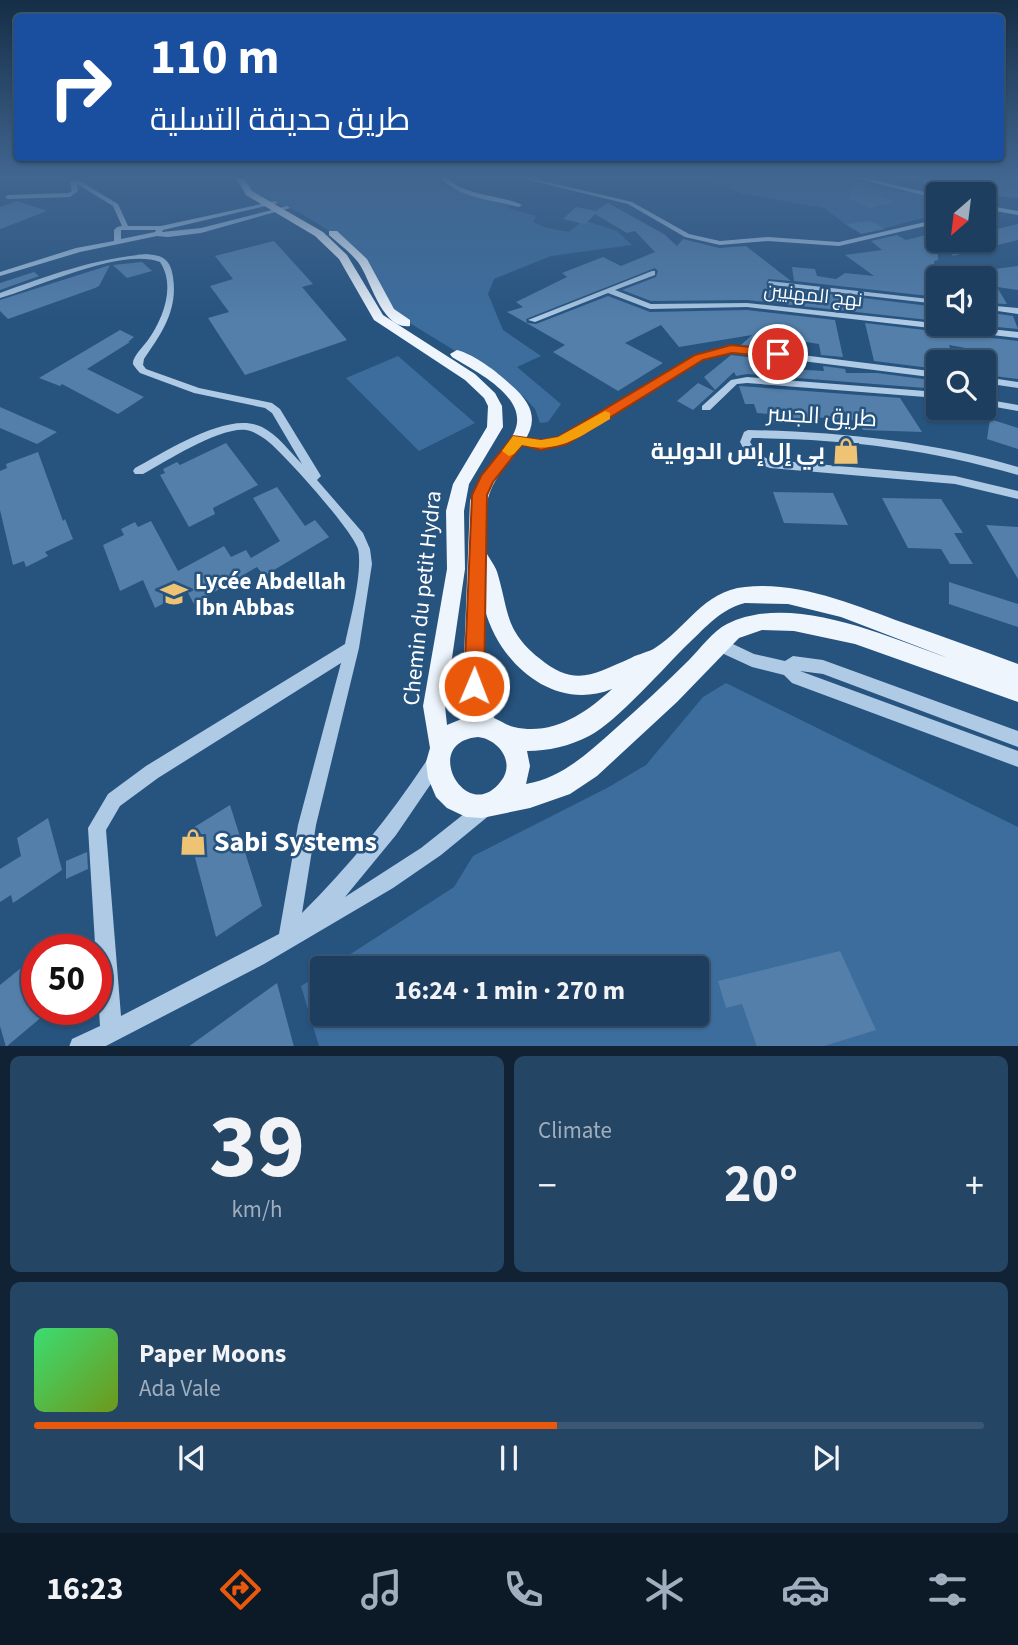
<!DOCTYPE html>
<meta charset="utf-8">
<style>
:root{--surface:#1d3e5f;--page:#254565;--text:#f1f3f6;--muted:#a0aebd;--line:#3b5774;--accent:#ea580c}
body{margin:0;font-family:"Source Sans 3",Cairo,sans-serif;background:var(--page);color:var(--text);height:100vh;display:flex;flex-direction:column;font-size:26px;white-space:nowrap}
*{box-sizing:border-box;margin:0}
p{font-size:23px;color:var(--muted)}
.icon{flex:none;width:38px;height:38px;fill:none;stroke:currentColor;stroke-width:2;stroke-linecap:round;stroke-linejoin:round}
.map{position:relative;height:1046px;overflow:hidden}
.drawer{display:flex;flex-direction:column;gap:10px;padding:10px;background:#102234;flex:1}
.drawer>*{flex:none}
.banner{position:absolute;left:14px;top:14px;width:990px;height:147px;border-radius:7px;box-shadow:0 2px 5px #0004,0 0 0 2px var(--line);background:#1a4fa0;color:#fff;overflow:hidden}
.needle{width:46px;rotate:208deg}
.tools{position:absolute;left:926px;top:182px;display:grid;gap:14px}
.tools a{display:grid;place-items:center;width:70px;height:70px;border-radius:7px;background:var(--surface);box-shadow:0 2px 5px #0004,0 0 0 2px var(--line);font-size:35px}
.speed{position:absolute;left:21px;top:934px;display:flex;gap:14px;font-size:35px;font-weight:700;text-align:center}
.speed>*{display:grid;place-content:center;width:91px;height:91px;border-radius:50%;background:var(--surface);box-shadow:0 2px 5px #0004,0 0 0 2px var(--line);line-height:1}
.speed .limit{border:10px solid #d22;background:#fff;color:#111}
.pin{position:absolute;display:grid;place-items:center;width:60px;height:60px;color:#fff;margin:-30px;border:4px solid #fff;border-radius:50%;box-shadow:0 2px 7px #0007}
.me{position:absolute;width:77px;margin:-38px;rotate:1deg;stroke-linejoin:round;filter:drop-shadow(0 0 5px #0008)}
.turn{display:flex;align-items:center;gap:24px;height:147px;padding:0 21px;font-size:32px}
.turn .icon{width:91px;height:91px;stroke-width:2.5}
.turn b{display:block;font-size:49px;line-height:60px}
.big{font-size:52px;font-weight:700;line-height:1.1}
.drawer .widget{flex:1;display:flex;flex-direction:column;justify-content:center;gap:10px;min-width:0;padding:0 24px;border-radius:10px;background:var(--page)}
.drawer .dial{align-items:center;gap:0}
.dial b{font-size:91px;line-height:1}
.song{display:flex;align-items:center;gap:21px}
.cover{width:84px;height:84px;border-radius:10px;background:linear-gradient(135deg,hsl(140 70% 55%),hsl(80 70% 35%))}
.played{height:7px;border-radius:4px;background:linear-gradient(90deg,var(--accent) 55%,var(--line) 55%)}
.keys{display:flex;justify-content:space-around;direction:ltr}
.heat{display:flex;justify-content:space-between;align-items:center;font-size:38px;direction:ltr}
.drawer .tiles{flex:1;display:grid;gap:10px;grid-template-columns:1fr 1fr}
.widget:last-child{grid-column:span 2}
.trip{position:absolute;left:310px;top:956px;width:399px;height:70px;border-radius:7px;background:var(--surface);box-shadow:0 2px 5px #0004,0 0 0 2px var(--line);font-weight:700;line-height:70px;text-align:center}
.tabs{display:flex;height:112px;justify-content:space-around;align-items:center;background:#0c1926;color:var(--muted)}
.tabs .icon{width:49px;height:49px}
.tabs .current{color:var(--accent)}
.tabs b{font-size:32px;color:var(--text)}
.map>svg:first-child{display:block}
.green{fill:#3c6d9d}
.building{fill:#537faa}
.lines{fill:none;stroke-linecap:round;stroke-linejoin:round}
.minor{fill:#aecae5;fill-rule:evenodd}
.major{fill:#eef5fd;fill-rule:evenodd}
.route{fill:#ea580c;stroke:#983908;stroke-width:2}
.slow{fill:#f59e0b}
.labels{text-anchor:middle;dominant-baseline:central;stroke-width:5;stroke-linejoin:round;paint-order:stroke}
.far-street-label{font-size:19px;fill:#fff;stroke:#27537f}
.street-label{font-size:23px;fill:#fff;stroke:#27537f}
.poi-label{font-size:23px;font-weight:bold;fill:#fff;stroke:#27537f;text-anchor:end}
.near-poi-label{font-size:28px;font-weight:bold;fill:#fff;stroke:#27537f;text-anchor:start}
</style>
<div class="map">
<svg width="1018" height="1047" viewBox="0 0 1018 1047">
<rect width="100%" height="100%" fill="#27537f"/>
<g class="green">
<polygon points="243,176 436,176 437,181 447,187 510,205 508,208 536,216 533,222 547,228 569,232 583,220 617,231 632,245 551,256 494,279 488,294 503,330 541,356 517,367 561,404 548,422 540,423 535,409 523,396 496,376 400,317 393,312 363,261 334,234 299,212 265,199 253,192"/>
<polygon points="722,176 836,176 938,199 938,214 885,228 853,230 824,208 744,194 715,183"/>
<polygon points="398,356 475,423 419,451 346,378"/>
<polygon points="726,683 1018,827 1018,1046 319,1046 301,986 322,973 322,1013 696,1013 696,968 329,968 454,887 473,856 607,788 646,765 703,697"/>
</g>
<g class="building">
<polygon points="911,176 965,176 1001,181 1000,176 1018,176 1018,198 948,192"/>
<polygon points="857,185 895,202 870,208 848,198"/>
<polygon points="17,201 47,211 0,229 0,207"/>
<polygon points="608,203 664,234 677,246 683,239 719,248 746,246 791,281 768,279 766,284 771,287 938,307 938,321 747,300 651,301 622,290 656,277 658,271 655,268 526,319 527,323 536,324 608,296 650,312 747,310 835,320 843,357 821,355 819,344 787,339 788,350 741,345 752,335 679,347 661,325 625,343 663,363 618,391 553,352 565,345 507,312 523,307 516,302 567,277 562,273 603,257 621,266 655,252 635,231 627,233 595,214 585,224 563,219 576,207 596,211"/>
<polygon points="871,221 885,229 861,234 847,224"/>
<polygon points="1018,224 1018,240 953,256 944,240 984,240 984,226 993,230"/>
<polygon points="938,232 938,260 934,261 938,297 794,281 792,267 815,269 817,276 836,279 845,273 874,276 845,255 882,250 871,241 897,235 906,240"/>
<polygon points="274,241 313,284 302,287 347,340 245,375 208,318 229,312 210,286 233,279 215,256"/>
<polygon points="142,262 152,271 127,278 113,265"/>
<polygon points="984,263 987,270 1018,266 1018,290 997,287 1007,304 984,303"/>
<polygon points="110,265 99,286 95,288 8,319 0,311 0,300"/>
<polygon points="34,272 39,276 0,290 0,283"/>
<polygon points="984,312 1013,316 1018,329 966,324 984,324"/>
<polygon points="865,323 1018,341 1018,379 994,376 982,351 949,345 955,362 938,362 938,369 874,361"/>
<polygon points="120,330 134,337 128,342 130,342 87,369 144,397 118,414 62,384 60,386 39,378"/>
<polygon points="731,355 789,362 789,369 824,371 823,366 845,369 846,373 877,373 938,381 938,389 747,374 736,376 734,372 715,390 704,377"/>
<polygon points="698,383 714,391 693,410 677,401"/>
<polygon points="739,386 900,398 922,432 863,430 858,421 845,419 807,417 811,424 773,423 769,414 757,413 754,404 745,404"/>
<polygon points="0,407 57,432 37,444 0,428"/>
<polygon points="990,419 1018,428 1018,449 987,439"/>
<polygon points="226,443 258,485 213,508 215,514 189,527 160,475 165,473 163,469 177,462 180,465"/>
<polygon points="38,452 63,521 65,519 73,539 45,552 48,556 26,567 24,561 13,565 0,510 0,471 7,468 6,464"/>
<polygon points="277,487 305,526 315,520 329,537 264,576 257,567 194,604 187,591 155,608 143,580 120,591 103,545 124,535 121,529 135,522 138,527 151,521 178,571 224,546 231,557 246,550 251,558 280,541 253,498"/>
<polygon points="773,492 833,493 848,525 784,523"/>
<polygon points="882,498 941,499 963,533 954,533 973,564 950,564 941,549 908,548"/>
<polygon points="986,525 1018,527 1018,579"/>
<polygon points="949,582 1018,604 1018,627 949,604"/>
<polygon points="230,805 262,906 216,937 188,831"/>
<polygon points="48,818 62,870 13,903 11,895 0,902 0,869 21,856 17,838"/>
<polygon points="87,852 88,869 66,879 66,861"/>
<polygon points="840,951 876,1030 821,1047 757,1047 742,1004 726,1008 718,981"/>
<polygon points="37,955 37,1010 50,1010 6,1047 0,1026 0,985"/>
<polygon points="277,983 294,1047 188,1047"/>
</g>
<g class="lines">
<g class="minor">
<polygon points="183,176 224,176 221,178 186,178"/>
<path d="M439,176h6c19,21 54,18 77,29l-3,2c-26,-7 -62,-9 -80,-31z"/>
<polygon points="512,176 522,176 632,202 689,234 720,241 768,237 839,242 938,219 938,223 839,246 768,241 720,245 685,237 628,204"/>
<polygon points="846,176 856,176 938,195 938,199"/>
<path d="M78,180l40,24 10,22h33l114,-25 3,2 -115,27 -1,2 39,-4 86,-22 3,2 -89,25 -33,4 -11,-1 -77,16 -80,24v-4l76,-24 38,-7v-11l3,-3 5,-1 -9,-20 -36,-22 1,7 -8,6 -62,2 -3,-2 3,-2 60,-2 4,-2 -2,-9zM121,230h35l-1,2 -34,7z"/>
<polygon points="984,205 1018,211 1018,215 984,209"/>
<path d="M147,254c5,1 12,1 16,4 7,4 9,12 10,19 5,33 -11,56 -29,82l-1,6 3,4 53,19 73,15 8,6 41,67 -4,4 46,53 7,16 2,15 -13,84 -43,177 -14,88c48,-48 90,-99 127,-156l6,-2 6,2 2,6 -2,6 -45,66 -51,62 76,-49 58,-46 6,-3 6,3 3,6 -3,6 -50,41 -48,33 -129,76 -160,83h-35l3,-8 28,-13 -12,-198 20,-34 38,-28 199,-122c5,-24 18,-72 13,-95 -5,-18 -76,-98 -93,-110 -6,-4 -12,-8 -19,-9 -27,-3 -79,31 -103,44h-8l-2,-3 2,-3c31,-16 93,-58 127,-41 16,8 28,25 40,37l-30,-51 -7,-5 -71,-15 -54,-20c-2,-2 -6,-7 -7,-9 -1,-7 11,-18 15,-24 15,-21 28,-54 12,-78 -37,-15 -122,25 -160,36v-5c47,-17 96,-35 147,-39zM341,663l-43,162 -19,109 -158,82 -15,-186 14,-24 38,-28z"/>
<polygon points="652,271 655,271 655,275 615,290 651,304 747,303 1018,332 1018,338 747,307 650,309 608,293 535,322 528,320"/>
<polygon points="769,281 938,300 938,304 772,285 768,283"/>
<polygon points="984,305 1018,308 1018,314 984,309"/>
<polygon points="731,346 938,372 938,378 731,352 702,360 566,443 541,449 514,443 513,440 518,436 541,441 559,437 696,356"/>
<polygon points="747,377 938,392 938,398 747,383 737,384 710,410 702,410 702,406 731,380"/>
<polygon points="984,377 1018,382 1018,388 984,383"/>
<polygon points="984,399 1018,405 1018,411 984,405"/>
<path d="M748,430c92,2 181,11 270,37v8c-89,-26 -173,-36 -266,-37l-2,4 8,12 12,6 185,16 63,15v8l-63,-15 -185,-16c-16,-5 -23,-12 -30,-26l4,-10z"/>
<polygon points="718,637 754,654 785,661 793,656 823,660 1018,731 1018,747 823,674 800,671 1018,751 1018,767 792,683 784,675 752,667 713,649 711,644 713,639"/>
</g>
<g class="major">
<path d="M235,176h8l9,15 71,41 24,23 36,60 92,59 20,19 7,13 1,21 -34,57 -5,27 1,58 -20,137 2,19 24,-10 -8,-29 7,-185c7,-24 23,-40 38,-59 32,-39 -28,-68 -56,-85l-2,-3 7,-4c18,5 39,21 53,34 54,46 -7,67 -21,111 -4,10 -7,49 -3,57 4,8 10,14 12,23 11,38 7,55 41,83 36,30 55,16 92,0 7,-4 18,-6 24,-10 32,-20 48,-57 90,-61 54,-6 109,18 159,36 38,13 76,27 114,41v38l-163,-58 -61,-13 -32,-1 -23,8 -62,64 -80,74 -27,18 -40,14 -48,10 -16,-1 -19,-9 -11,-11 -8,-19 -2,-16 4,-14 -7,-42 24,-137 -1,-58 7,-27 34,-57 1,-21 -4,-8 -19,-18 -91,-60 -35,-61 -24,-23 -69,-41zM745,603l43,1 53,13 107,41c-63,-22 -157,-66 -221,-34 -14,7 -27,25 -38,36 -24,24 -49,47 -74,69 -27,24 -53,49 -89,55l4,-18 -3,-15c21,0 43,-5 62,-15 28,-14 75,-69 100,-93 17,-16 32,-34 56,-40zM485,610c15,55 70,102 127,79 -27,25 -60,47 -98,38 -6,-1 -13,-6 -20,-9l-9,-32zM478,737c20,2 38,25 23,44 -34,46 -82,-39 -23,-44z"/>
<path d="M329,231h8l30,28 27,50 16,11v6c-29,4 -39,-47 -52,-64 -8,-10 -19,-18 -29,-27z"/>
</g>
</g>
<linearGradient id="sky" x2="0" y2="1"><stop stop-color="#152e46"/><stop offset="0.55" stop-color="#416690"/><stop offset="1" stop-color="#416690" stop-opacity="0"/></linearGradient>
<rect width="1018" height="322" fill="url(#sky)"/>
<polygon class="route" points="731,345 778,350 784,354 778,357 732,353 703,360 567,444 541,450 522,445 493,482 487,495 484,686 481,693 474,696 467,693 464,686 472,495 481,476 513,436 541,440 558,437 695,355"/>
<path class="slow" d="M605,411l5,2v6c-31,18 -51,35 -88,26l-8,9 -5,2 -7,-5 11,-15 28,4 17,-3z"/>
<defs>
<symbol id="shop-bare" viewBox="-9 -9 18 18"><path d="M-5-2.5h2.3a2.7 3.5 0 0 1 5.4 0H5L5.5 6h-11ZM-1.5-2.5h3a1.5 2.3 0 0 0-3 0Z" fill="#eec374" stroke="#27537f" stroke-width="2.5" paint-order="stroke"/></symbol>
<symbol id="school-bare" viewBox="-9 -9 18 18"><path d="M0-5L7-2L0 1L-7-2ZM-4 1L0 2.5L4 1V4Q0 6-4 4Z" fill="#eec374" stroke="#27537f" stroke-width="2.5" paint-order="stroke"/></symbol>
</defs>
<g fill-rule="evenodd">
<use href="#shop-bare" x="827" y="432" width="38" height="38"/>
<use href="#school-bare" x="155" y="575" width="38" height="38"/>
<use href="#shop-bare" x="174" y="823" width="38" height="38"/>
</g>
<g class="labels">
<g class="far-street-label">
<text transform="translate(813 296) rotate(6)">نهج المهنيين</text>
</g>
<g class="street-label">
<text transform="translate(822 416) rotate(3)">طريق الجسر</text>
<text transform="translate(422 598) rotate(-84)">Chemin du petit Hydra</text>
</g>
<g class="poi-label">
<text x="825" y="451">بي إل إس الدولية</text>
<text x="195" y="581" text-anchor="start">Lycée Abdellah<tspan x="195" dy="26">Ibn Abbas</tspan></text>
</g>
<g class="near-poi-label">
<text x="214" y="842">Sabi Systems</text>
</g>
</g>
</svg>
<div class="tools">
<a><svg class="needle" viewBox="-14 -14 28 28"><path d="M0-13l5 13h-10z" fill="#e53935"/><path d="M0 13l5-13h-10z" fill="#a0aebd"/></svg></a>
<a><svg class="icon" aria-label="sound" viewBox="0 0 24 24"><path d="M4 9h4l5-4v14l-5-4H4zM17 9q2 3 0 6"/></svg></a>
<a><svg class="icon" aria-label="search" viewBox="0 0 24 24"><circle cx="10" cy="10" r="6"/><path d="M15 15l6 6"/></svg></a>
</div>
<div class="speed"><div class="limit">50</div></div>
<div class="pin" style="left:778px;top:354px;background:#d93025"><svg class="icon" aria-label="arrive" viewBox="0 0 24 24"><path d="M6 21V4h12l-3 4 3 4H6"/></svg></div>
<svg class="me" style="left:474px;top:686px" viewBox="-20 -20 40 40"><circle r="17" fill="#ea580c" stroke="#fff" stroke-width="3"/><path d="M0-11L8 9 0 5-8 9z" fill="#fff"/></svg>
<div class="trip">16:24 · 1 min · 270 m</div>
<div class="banner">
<div class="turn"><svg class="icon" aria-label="right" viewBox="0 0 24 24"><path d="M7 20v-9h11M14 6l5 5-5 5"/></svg><div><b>110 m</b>طريق حديقة التسلية</div></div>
</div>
</div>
<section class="drawer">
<div class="tiles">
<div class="widget dial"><b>39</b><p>km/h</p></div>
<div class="widget"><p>Climate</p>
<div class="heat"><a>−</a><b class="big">20°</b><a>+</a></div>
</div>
<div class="widget">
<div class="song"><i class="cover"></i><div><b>Paper Moons</b><p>Ada Vale</p></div></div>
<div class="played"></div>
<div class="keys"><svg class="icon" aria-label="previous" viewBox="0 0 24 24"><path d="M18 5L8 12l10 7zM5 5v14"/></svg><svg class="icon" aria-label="pause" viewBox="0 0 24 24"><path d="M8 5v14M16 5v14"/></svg><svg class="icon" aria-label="next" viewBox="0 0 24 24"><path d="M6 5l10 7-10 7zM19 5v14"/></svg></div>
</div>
</div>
</section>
<nav class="tabs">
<b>16:23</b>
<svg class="icon current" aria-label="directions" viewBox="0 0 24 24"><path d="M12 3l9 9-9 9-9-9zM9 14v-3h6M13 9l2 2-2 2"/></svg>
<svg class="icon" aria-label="music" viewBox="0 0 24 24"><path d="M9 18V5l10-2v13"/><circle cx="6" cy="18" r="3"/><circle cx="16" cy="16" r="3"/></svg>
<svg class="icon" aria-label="phone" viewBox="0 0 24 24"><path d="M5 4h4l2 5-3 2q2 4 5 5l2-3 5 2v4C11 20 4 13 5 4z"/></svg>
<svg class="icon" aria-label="climate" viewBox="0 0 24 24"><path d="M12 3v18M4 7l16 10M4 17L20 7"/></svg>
<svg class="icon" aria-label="car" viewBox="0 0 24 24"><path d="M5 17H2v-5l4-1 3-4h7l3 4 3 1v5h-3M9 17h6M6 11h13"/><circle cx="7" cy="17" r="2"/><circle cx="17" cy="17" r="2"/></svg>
<svg class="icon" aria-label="filters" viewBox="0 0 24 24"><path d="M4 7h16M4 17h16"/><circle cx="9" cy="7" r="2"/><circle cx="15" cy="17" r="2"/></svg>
</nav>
